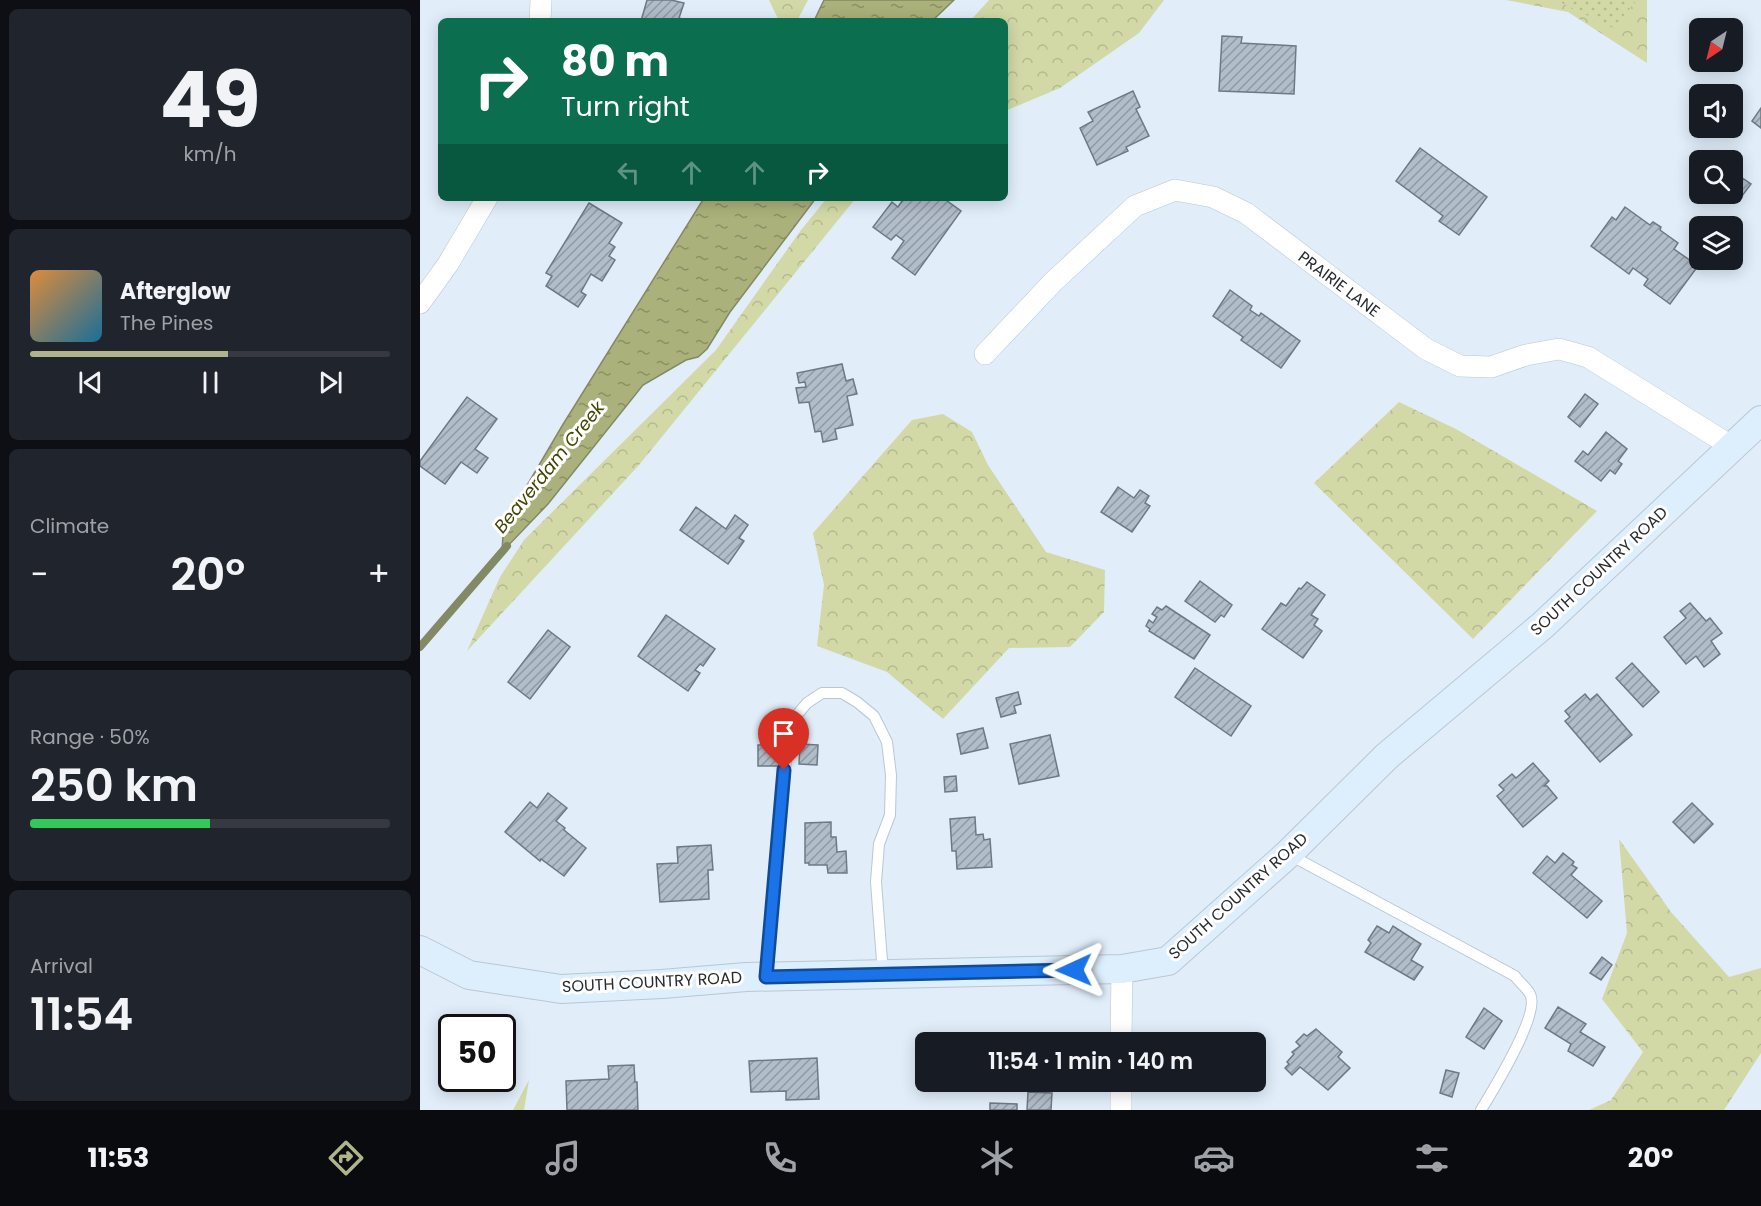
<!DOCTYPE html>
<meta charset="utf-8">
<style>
:root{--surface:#171b24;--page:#20242c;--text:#f1f3f6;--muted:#9ea1a6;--line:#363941;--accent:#b0b48a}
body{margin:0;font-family:Poppins,sans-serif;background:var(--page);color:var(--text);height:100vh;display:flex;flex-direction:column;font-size:22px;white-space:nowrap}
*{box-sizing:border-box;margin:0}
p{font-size:20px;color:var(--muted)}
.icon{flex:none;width:33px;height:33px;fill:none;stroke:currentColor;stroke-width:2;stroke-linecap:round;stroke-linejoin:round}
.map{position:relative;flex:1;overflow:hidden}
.drawer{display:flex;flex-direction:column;gap:9px;padding:9px;background:#0d0f14;width:420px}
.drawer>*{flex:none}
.banner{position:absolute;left:18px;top:18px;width:570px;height:183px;border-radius:9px;box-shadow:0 3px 15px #0003;background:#0b6e4f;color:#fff;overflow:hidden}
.needle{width:39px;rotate:215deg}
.tools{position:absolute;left:1269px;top:18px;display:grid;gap:12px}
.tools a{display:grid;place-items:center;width:54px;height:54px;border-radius:9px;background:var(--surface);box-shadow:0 3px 15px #0003;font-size:30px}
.speed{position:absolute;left:18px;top:1014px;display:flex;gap:12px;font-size:30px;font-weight:700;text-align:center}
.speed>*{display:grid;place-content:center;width:78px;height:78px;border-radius:50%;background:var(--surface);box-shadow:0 3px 15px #0003;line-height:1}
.speed .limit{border:3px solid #111;border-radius:9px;background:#fff;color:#111}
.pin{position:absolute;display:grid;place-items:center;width:51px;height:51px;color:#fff;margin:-62px -26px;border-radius:50% 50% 50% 0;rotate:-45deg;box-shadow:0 0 6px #0007}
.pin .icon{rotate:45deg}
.me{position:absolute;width:66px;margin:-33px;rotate:269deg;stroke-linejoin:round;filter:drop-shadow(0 0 4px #0008)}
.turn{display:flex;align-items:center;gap:21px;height:126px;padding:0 24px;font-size:27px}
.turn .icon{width:78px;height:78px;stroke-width:2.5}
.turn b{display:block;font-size:42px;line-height:51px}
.lanes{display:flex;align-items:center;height:57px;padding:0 24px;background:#0003;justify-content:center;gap:30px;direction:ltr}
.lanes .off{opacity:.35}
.big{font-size:45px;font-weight:600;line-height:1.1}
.drawer .tile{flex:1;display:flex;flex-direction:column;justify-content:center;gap:9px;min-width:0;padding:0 21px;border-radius:9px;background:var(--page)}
.drawer .dial{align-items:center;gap:0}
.dial b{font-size:78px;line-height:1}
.song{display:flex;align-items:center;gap:18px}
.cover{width:72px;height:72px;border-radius:9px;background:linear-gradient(135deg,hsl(30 70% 55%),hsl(200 70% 35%))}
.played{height:6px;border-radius:3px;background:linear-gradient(90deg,var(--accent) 55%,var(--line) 55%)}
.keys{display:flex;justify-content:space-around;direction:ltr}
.heat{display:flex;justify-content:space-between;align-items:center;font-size:33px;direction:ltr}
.charge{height:9px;border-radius:4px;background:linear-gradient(90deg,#34c759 50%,var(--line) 0)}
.trip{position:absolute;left:495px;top:1032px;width:351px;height:60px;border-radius:9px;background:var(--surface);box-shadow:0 3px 15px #0003;font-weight:600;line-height:60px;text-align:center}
.menu{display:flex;height:96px;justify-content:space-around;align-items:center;background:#090b0e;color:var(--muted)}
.menu .icon{width:42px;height:42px}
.menu .on{color:var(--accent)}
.menu b{font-size:27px;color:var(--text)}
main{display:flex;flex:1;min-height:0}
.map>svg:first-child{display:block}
.forest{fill:url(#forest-crowns)}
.park{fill:url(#park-dots)}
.water{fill:url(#water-ripples);stroke:#838964;stroke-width:1.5}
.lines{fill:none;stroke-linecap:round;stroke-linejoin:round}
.stream{stroke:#838964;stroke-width:8}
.building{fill:url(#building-hatch);stroke:#6e7983;stroke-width:1.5}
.lane-casing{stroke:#bac7d2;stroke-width:12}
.street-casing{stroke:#bac7d2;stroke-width:22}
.secondary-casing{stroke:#bac7d2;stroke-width:30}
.lane{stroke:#fff;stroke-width:10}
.street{stroke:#fff;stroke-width:21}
.secondary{stroke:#ddeefc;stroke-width:28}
.route-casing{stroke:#114b97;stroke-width:15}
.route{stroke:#1a73e8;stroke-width:10}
.labels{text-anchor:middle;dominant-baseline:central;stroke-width:6;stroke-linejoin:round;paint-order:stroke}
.street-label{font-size:16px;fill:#272c30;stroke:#fff}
.water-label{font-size:18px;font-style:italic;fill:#424702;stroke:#fff}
</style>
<main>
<section class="drawer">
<div class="tile dial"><b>49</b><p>km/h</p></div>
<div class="tile">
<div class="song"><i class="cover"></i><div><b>Afterglow</b><p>The Pines</p></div></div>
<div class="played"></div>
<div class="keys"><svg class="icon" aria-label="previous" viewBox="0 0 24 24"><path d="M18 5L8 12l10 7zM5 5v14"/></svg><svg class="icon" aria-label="pause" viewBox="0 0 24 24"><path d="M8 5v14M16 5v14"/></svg><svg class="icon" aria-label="next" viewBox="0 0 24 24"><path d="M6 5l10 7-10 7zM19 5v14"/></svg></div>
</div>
<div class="tile"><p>Climate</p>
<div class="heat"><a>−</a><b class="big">20°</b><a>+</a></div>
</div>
<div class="tile"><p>Range · 50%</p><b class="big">250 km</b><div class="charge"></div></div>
<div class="tile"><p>Arrival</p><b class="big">11:54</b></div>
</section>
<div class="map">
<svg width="1341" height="1110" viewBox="0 0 1341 1110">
<defs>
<pattern id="forest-crowns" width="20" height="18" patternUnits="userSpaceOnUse" patternTransform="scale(1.5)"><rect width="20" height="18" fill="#d2d9a7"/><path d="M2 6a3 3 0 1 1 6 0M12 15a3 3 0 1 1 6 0" fill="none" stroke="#b4ba90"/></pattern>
<pattern id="park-dots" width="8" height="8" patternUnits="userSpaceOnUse" patternTransform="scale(1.5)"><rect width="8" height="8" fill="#d2d9a7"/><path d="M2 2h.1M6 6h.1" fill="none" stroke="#b4ba90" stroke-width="1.8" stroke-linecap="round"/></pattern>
<pattern id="water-ripples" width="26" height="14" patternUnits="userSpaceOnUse" patternTransform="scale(1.5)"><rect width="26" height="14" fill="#aab17a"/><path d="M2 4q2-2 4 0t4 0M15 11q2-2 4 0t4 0" fill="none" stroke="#8a9064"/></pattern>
<pattern id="building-hatch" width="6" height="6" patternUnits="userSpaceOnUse" patternTransform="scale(1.5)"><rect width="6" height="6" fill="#b1bdc9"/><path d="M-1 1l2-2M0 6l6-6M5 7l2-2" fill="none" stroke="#909aa4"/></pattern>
</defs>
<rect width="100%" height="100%" fill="#e1eefa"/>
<g class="forest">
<polygon points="349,0 388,0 377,21 359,21"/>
<polygon points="569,0 744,0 719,33 640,88 585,111 585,21 550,21"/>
<polygon points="1086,0 1227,0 1227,63 1148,12"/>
<polygon points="407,198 436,198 219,465 47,651 80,577 104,540 296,350 381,230"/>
<polygon points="979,402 1036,429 1177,511 1053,639 894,483"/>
<polygon points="523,414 552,432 568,465 626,552 685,570 684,612 650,647 589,648 523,719 467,672 397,646 404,585 393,533 492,420"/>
<polygon points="1199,839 1251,912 1309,977 1341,968 1341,1053 1304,1110 1169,1110 1191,1100 1223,1052 1182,999 1207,933"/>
<polygon points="109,1080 104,1110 93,1110"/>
</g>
<polygon class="park" points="1136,0 1217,0 1193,28"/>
<g class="water">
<polygon points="404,0 534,0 512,21 394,21"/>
<polygon points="284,198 396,198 310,312 287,349 278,357 266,360 223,385 128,504 82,552 83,535 89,516 142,426"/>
</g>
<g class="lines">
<polyline class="stream" points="0,647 87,546"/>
</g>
<g class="building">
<polygon points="227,0 251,0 264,3 259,18 268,21 221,21"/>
<polygon points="802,36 822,37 821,43 876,46 874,94 799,91"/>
<polygon points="713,91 720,107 716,109 729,136 706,147 708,151 677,165 660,128 673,121 668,112"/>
<polygon points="1341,108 1341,128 1332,121"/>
<polygon points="1000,148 1067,197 1039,235 1019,221 1023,216 976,181"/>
<polygon points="1315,173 1331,184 1319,200 1311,194 1312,194 1312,177"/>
<polygon points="484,198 523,198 541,211 495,275 472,258 484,241 476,235 471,240 453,227 472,202 478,207"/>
<polygon points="169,203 202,223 189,243 195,247 189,256 195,260 182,281 171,274 161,292 166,295 158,307 126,286 132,276 126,273"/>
<polygon points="1205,207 1230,225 1233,222 1241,227 1240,230 1258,243 1254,249 1278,266 1250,304 1224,285 1228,279 1213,268 1209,274 1171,246 1192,217 1196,220"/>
<polygon points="810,290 832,306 830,310 839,316 841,313 880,341 861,368 821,340 823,337 793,316"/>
<polygon points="422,364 426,381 433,379 437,394 427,396 433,425 415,429 417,439 403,442 401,431 395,432 389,402 379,403 376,388 386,387 385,382 379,383 377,373"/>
<polygon points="1165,394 1178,404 1160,427 1148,417"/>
<polygon points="47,397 77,419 55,449 68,458 57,473 41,462 25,484 0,466 0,461"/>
<polygon points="1186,432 1207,449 1198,461 1202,464 1195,474 1190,470 1181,481 1155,461 1163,451 1168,455"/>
<polygon points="698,487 714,498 720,490 729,496 725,503 730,506 712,532 681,512"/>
<polygon points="276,507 306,529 315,515 328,525 319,538 324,541 308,564 260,530"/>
<polygon points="780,581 812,605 804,617 801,615 795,622 765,601"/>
<polygon points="887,582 905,595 891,615 898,619 894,625 902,631 883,658 842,629 861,603 866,606 879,588 881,589"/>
<polygon points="1270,603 1286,621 1290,618 1302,633 1291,641 1300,654 1284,667 1276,656 1266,664 1244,637 1266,618 1260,611"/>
<polygon points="746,606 790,635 774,659 729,631 730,629 726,626 729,620 733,623 737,617 732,614 737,607 742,610"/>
<polygon points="246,615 295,649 283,666 280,664 275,670 280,673 268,691 218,656"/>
<polygon points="128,630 150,647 110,699 88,682"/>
<polygon points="1212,663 1239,692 1223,707 1196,678"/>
<polygon points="775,668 831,706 811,736 755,697"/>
<polygon points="598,692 601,704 594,706 596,713 581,717 576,698"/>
<polygon points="1165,694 1170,700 1177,694 1212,735 1180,762 1145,721 1150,717 1145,711"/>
<polygon points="563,728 568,748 541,754 537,734"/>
<polygon points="630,735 639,776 599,784 590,744"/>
<polygon points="380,744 398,745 397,765 379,764"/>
<polygon points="338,745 360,745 361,766 338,766"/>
<polygon points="1113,763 1129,781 1124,786 1127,786 1137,798 1103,827 1077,796 1084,790 1079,785 1092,774 1096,778"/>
<polygon points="536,776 537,791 525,792 524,777"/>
<polygon points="128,793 147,808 136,821 145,828 144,830 166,848 144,876 121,859 120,861 85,832 110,802 117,808"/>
<polygon points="1272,803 1293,824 1274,843 1253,822"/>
<polygon points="555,817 556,835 563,834 564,840 570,839 572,867 537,869 536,851 532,851 530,819"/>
<polygon points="411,822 411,837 416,837 417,852 426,851 427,873 408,873 407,865 389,865 389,863 385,863 385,823"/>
<polygon points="291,845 293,870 288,870 289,899 240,902 237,864 258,863 257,847"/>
<polygon points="1143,853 1154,862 1152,865 1157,868 1151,875 1182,901 1167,918 1113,873 1127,856 1135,863"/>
<polygon points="957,926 969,933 973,926 1001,944 991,960 1003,967 994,980 945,952 951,943 948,940"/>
<polygon points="1182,957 1192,965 1181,980 1170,973"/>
<polygon points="1138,1007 1166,1024 1160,1032 1185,1047 1173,1066 1148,1051 1151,1044 1125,1028"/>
<polygon points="1064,1008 1082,1021 1064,1049 1046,1037"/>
<polygon points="896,1029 922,1052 918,1057 930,1068 908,1090 880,1067 872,1075 865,1068 869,1064 867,1062 874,1054 872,1052 880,1046 876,1042 884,1034 887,1036"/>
<polygon points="397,1058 399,1099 366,1100 366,1091 331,1092 329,1061"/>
<polygon points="214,1065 215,1082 217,1082 218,1110 147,1110 146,1081 189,1079 188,1066"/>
<polygon points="1026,1070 1039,1073 1032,1097 1020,1093"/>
<polygon points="608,1092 632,1093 631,1110 607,1110"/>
<polygon points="570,1103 597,1104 597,1110 570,1110"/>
</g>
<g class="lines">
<defs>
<g id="lane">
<path d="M870,855l225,121c4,6 12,12 15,18 11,19 -37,96 -49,116"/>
<polyline points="346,976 368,738 376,716 387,703 402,693 422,693 437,702 454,716 467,742 471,775 470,815 459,844 456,882 463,974"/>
</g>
<g id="street">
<polyline points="120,21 121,0"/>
<polyline points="0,303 28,264 67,198"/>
<polyline points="565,354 633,282 715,206 755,190 793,197 826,213 1006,349 1040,366 1071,367 1106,355 1139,349 1168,357 1311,446"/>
<polyline points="701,1042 702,969"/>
<polyline points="701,1110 701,1082"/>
</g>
<polyline id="secondary" points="0,950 49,975 141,989 242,984 326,977 702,969 748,961 868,854 967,756 1123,625 1341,420"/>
</defs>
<use href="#lane" class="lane-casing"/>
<use href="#street" class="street-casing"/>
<use href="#secondary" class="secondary-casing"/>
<use href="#lane" class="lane"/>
<use href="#street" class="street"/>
<use href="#secondary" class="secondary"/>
</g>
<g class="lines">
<defs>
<polyline id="route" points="364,770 346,977 654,970"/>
</defs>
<use href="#route" class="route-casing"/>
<use href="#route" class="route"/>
</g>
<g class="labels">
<g class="street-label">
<text transform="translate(919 284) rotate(37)">PRAIRIE LANE</text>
<text transform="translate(1179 571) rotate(-43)">SOUTH COUNTRY ROAD</text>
<text transform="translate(818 896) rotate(-42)">SOUTH COUNTRY ROAD</text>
<text transform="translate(232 982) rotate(-3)">SOUTH COUNTRY ROAD</text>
</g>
<g class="water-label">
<text transform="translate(129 467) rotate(-51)">Beaverdam Creek</text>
</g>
</g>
</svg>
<div class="tools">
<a><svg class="needle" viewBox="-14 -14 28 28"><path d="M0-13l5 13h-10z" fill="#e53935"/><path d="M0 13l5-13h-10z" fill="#9ea1a6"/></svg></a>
<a><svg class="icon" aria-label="sound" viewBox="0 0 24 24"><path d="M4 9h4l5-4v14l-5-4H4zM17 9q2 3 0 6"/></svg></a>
<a><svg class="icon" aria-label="search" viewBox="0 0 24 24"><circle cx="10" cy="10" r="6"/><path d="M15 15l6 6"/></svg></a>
<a><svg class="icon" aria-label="layers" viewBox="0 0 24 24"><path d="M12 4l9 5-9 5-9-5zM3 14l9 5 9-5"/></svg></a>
</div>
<div class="speed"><div class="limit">50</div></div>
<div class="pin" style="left:364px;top:770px;background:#d93025"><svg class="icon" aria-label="arrive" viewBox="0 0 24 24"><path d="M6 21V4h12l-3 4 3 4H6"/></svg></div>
<svg class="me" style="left:654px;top:970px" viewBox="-20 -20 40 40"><path d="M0-17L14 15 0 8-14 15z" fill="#1a73e8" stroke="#fff" stroke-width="4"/></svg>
<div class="trip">11:54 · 1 min · 140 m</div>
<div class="banner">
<div class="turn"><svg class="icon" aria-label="right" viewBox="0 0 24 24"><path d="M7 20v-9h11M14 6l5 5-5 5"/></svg><div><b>80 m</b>Turn right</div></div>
<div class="lanes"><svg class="icon off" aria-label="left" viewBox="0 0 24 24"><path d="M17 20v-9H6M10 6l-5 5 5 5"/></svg><svg class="icon off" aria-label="ahead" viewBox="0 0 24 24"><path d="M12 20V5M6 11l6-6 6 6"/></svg><svg class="icon off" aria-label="ahead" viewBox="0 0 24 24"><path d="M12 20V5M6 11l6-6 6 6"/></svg><svg class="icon" aria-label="right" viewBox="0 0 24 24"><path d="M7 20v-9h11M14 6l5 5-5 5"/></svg></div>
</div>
</div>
</main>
<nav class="menu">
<b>11:53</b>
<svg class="icon on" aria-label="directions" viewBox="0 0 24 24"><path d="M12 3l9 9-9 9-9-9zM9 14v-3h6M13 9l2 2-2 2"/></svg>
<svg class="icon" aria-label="music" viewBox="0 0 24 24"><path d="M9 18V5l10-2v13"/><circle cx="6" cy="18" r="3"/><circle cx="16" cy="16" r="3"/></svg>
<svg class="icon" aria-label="phone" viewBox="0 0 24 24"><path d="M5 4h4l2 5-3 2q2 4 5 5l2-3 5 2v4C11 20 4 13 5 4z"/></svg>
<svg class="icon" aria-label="climate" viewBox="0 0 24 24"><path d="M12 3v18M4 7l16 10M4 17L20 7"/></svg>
<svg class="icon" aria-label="car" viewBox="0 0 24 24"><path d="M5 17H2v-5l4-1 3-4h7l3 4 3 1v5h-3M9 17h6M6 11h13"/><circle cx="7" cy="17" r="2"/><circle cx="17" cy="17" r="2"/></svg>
<svg class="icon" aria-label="filters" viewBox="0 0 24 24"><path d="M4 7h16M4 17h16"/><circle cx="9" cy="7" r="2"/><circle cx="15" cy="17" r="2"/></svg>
<b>20°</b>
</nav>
